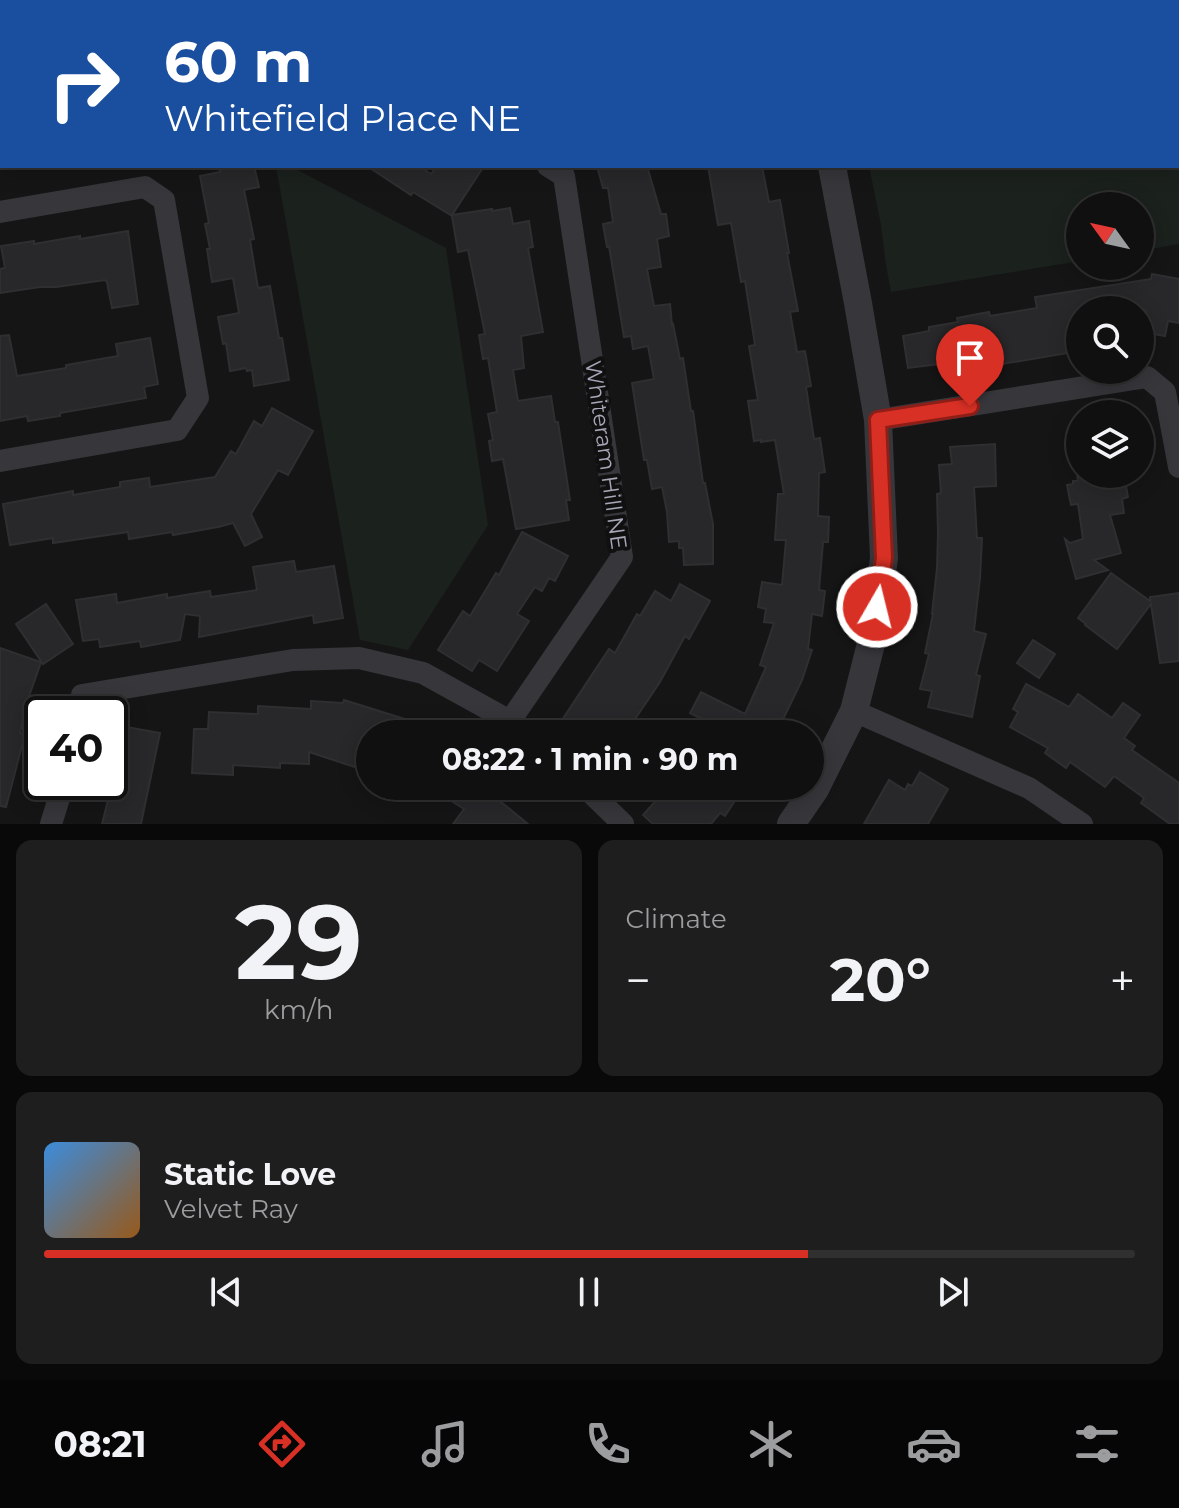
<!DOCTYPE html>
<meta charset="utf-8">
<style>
:root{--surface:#101010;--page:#1e1e1e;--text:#f1f3f6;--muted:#9c9d9f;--line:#303030;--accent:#d93025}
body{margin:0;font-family:Montserrat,sans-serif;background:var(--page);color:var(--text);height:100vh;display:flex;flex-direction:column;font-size:30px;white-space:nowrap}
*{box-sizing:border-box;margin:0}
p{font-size:26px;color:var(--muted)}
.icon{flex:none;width:44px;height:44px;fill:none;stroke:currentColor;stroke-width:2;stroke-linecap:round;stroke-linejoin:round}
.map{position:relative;height:824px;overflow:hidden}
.drawer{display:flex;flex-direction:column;gap:16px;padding:16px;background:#090909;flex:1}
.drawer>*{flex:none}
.guide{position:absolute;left:0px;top:0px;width:1180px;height:168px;box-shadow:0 4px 20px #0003,0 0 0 2px var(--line);background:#1a4fa0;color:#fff;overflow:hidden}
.needle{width:52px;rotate:303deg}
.fabs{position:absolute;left:1066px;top:192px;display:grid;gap:16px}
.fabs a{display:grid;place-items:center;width:88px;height:88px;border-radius:50%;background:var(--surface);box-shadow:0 4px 20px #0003,0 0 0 2px var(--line);font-size:40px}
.speed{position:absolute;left:24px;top:696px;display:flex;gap:16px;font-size:40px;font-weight:700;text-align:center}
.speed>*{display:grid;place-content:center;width:104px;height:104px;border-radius:50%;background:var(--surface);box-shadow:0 4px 20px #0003,0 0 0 2px var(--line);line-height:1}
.speed .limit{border:4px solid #111;border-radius:12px;background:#fff;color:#111}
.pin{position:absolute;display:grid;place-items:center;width:68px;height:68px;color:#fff;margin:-82px -34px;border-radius:50% 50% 50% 0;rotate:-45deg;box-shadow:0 0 8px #0007}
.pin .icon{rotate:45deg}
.me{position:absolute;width:88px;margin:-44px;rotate:8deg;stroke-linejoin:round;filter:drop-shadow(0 0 6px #0008)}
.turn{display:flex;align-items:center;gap:28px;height:168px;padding:0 32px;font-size:36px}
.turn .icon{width:104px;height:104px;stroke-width:2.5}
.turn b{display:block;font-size:56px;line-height:68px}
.big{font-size:60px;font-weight:700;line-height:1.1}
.drawer .card{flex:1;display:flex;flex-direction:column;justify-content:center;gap:12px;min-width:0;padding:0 28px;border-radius:16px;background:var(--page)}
.drawer .dial{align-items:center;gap:0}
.dial b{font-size:104px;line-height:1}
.song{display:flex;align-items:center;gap:24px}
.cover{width:96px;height:96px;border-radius:12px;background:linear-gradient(135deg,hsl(210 70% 55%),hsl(30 70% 35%))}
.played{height:8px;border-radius:4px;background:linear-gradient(90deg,var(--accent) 70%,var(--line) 70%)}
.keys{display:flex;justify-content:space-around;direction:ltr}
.heat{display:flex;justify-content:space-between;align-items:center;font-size:44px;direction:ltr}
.drawer .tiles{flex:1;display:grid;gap:16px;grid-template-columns:1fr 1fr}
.card:last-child{grid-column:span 2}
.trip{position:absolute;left:356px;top:720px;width:468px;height:80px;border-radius:40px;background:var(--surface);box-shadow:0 4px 20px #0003,0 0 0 2px var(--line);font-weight:700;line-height:80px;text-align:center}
.tabs{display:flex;height:128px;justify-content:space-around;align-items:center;background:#060606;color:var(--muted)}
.tabs .icon{width:56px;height:56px}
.tabs .current{color:var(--accent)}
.tabs b{font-size:36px;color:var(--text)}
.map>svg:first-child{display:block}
.green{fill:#1b211d}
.building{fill:#28282a;stroke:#2f2f32;stroke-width:2}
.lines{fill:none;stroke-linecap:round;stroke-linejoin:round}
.minor{stroke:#36363b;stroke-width:22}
.tertiary{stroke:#36363b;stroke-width:28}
.route-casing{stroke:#8d1f18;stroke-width:20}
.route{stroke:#d93025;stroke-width:14}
.labels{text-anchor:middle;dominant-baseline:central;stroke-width:8;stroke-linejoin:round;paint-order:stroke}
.street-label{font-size:22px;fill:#a7a8b7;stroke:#101011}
</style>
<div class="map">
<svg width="1179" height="824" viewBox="0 0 1179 824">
<rect width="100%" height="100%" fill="#151516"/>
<g class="green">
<polygon points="809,0 1179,0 1179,244 1140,251 1140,206 1080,206 1080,261 891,292 886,265 881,225 869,166 1178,166 1178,2 807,2"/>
<polygon points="276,166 290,166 446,248 488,525 408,650 360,640"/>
</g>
<g class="building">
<polygon points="219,166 254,166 259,187 244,190 254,239 250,240 258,288 270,286 279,338 282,338 289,380 254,386 252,370 247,371 246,368 230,371 226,343 223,344 218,317 239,313 233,278 212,282 207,249 210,249 205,224 209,223 200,176 220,172"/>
<polygon points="367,166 418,166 431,174 437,166 484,166 452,215 492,209 492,211 510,208 513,224 529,221 533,247 528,248 543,332 521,336 524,368 513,370 518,401 551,396 555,422 558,422 570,500 566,500 569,520 516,529 503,459 492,461 489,441 493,440 488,414 497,412 488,358 483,359 479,335 485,334 468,250 458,252 452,216 413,192 411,195"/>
<polygon points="597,166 647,166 661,214 666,214 669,236 657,239 661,267 647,269 654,306 670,304 672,325 673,324 680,359 683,358 691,411 693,411 703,483 705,483 713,524 713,564 684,565 683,548 679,548 679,541 669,542 667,512 662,487 652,489 647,460 644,460 632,383 654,379 648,346 633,349 631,336 624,337 609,246 607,247 603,224 613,222 608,188 603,188"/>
<polygon points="708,166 762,166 769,202 780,200 789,253 787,253 798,311 790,312 797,352 805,351 811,386 806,387 814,439 820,438 825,472 819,473 818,516 829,517 828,542 823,542 819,590 825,591 822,616 812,614 808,649 812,650 802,680 776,734 731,734 690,713 701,692 745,714 766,667 760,665 774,623 764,622 766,609 758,607 762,582 782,585 786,540 775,540 778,494 784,494 775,440 761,442 761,440 754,441 748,401 758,400 749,346 755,345 745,281 741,282 731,223 718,225"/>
<polygon points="128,231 138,304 112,308 107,282 105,280 56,287 40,287 0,293 0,269 5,268 1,246 34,241 34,244 80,236 80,239"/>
<polygon points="1152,274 1179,279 1179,323 1168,321 1165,336 1142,332 1146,310 1080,310 1080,336 1072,337 1074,352 966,370 964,361 908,368 903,336 929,331 929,327 958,322 957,318 989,312 990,316 1037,308 1035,297 1151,279"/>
<polygon points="9,335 17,376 66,368 66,365 118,356 116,344 150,338 158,384 144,387 146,398 60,413 60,416 28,421 27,416 0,421 0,336"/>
<polygon points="272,408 313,431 288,475 278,470 251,514 262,537 245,546 233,523 218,527 173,535 172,532 129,539 128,532 53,543 53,538 10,545 3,504 73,491 73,495 120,487 120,482 149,478 150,487 215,477 231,451 236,454 254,421 262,426"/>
<polygon points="995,444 996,486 974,487 977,538 982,538 980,578 974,631 986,634 976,675 980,676 972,717 928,707 932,691 920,689 929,654 925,653 933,614 932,614 937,568 938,532 937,494 941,493 939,465 952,464 950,447"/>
<polygon points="1077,474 1124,474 1128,497 1122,499 1124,513 1110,515 1121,553 1094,560 1108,570 1076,579 1065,539 1070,543 1083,539 1078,504 1071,505 1067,485 1073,484 1073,481 1078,481"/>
<polygon points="522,532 568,556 555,581 549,578 542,591 535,587 517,614 529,621 497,671 479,660 472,671 438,650 463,611 470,616 496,573 499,575"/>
<polygon points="294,561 296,572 334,566 343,618 314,623 313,615 199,637 200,616 185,614 180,640 141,647 140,641 100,647 99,639 83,641 76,600 116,594 117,603 167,594 167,598 210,591 211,597 257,590 253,567"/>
<polygon points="1111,573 1150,601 1150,597 1179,593 1179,661 1160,663 1151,604 1117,649 1085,625 1086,624 1078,618"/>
<polygon points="680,584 710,601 689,639 685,636 660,682 625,734 583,734 562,720 609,649 615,653 637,614 640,616 655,591 671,601"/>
<polygon points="46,604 73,644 43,664 16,624"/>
<polygon points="1033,640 1055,654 1039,678 1017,663"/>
<polygon points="0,648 41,662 26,705 20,733 25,734 6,807 0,806"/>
<polygon points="1026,684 1069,707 1078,694 1112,718 1123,703 1140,715 1124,738 1135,746 1132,750 1179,783 1179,824 1170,824 1141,803 1144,798 1114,776 1105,787 1070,762 1066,768 1045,753 1048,748 1010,727 1018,712 1013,709"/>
<polygon points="344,700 440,730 439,734 370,734 370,772 309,752 309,764 280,763 280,768 233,765 233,775 192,773 194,729 208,729 209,712 258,714 258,706 311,709 311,701 343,703"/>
<polygon points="116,725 160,733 141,824 102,824 112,784 110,783 110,751"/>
<polygon points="920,772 948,789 928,824 864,824 889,780 905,790 908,784 912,786"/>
<polygon points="428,786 503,786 495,797 528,824 453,824 464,809"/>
<polygon points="669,786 723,786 738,796 725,816 720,813 711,824 653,824 643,815"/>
</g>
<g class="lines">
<g class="minor">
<polyline points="356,2 357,0"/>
<polyline points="0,212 145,187 164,200 198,398 177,430 0,461"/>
<polyline points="878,420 1147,377 1165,392 1179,467"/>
<polyline points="854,711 1029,788 1082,824"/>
<polyline points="78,714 82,695 293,660 359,658 423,673 510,721 524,734"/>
<polyline points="510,721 622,557 564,176 548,166"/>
<polyline points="584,786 623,824"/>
<polyline points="51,824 64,782"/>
</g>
<g class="tertiary">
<polyline points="754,0 756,2"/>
<polyline points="791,824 815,789 854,711 874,632 884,558 878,420 858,303 832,166"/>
</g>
</g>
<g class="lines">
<defs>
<polyline id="route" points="877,607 884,558 878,420 970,406"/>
</defs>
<use href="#route" class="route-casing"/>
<use href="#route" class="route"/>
</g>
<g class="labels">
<g class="street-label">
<text transform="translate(606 455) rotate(82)">Whiteram Hill NE</text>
</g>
</g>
</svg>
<div class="fabs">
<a><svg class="needle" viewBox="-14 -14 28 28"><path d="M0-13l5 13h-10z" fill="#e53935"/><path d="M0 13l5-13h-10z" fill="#9c9d9f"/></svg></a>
<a><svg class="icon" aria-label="search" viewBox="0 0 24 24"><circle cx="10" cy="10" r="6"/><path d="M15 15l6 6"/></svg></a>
<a><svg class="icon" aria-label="layers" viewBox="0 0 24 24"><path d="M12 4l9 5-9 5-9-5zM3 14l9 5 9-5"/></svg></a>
</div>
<div class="speed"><div class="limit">40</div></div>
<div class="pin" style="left:970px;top:406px;background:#d93025"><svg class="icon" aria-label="arrive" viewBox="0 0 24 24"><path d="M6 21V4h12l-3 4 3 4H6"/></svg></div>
<svg class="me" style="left:877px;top:607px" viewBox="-20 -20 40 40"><circle r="17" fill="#d93025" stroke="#fff" stroke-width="3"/><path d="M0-11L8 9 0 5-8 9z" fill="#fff"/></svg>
<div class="trip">08:22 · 1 min · 90 m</div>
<div class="guide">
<div class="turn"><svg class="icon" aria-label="right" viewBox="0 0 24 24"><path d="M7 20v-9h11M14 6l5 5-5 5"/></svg><div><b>60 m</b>Whitefield Place NE</div></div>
</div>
</div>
<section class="drawer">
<div class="tiles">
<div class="card dial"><b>29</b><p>km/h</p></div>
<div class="card"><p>Climate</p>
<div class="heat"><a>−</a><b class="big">20°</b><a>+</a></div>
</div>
<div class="card">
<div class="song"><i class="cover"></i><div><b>Static Love</b><p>Velvet Ray</p></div></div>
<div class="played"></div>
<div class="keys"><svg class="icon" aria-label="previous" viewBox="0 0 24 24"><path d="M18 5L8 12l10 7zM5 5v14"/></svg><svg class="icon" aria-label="pause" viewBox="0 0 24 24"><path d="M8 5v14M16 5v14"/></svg><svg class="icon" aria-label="next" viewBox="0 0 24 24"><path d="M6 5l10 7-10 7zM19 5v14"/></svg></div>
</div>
</div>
</section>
<nav class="tabs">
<b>08:21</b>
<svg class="icon current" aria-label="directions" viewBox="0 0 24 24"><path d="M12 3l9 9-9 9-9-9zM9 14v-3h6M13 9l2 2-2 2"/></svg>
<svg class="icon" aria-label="music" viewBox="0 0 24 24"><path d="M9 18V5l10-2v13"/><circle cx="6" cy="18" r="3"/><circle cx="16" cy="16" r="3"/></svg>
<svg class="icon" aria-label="phone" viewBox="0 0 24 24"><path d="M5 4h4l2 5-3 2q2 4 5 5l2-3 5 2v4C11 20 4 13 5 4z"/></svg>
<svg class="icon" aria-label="climate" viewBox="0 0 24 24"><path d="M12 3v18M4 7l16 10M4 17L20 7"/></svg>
<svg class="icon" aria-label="car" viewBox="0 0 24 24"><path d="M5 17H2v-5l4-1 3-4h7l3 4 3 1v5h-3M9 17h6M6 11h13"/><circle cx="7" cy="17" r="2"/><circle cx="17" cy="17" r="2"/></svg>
<svg class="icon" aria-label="filters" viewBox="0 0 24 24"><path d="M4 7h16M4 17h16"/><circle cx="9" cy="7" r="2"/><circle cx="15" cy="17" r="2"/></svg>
</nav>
